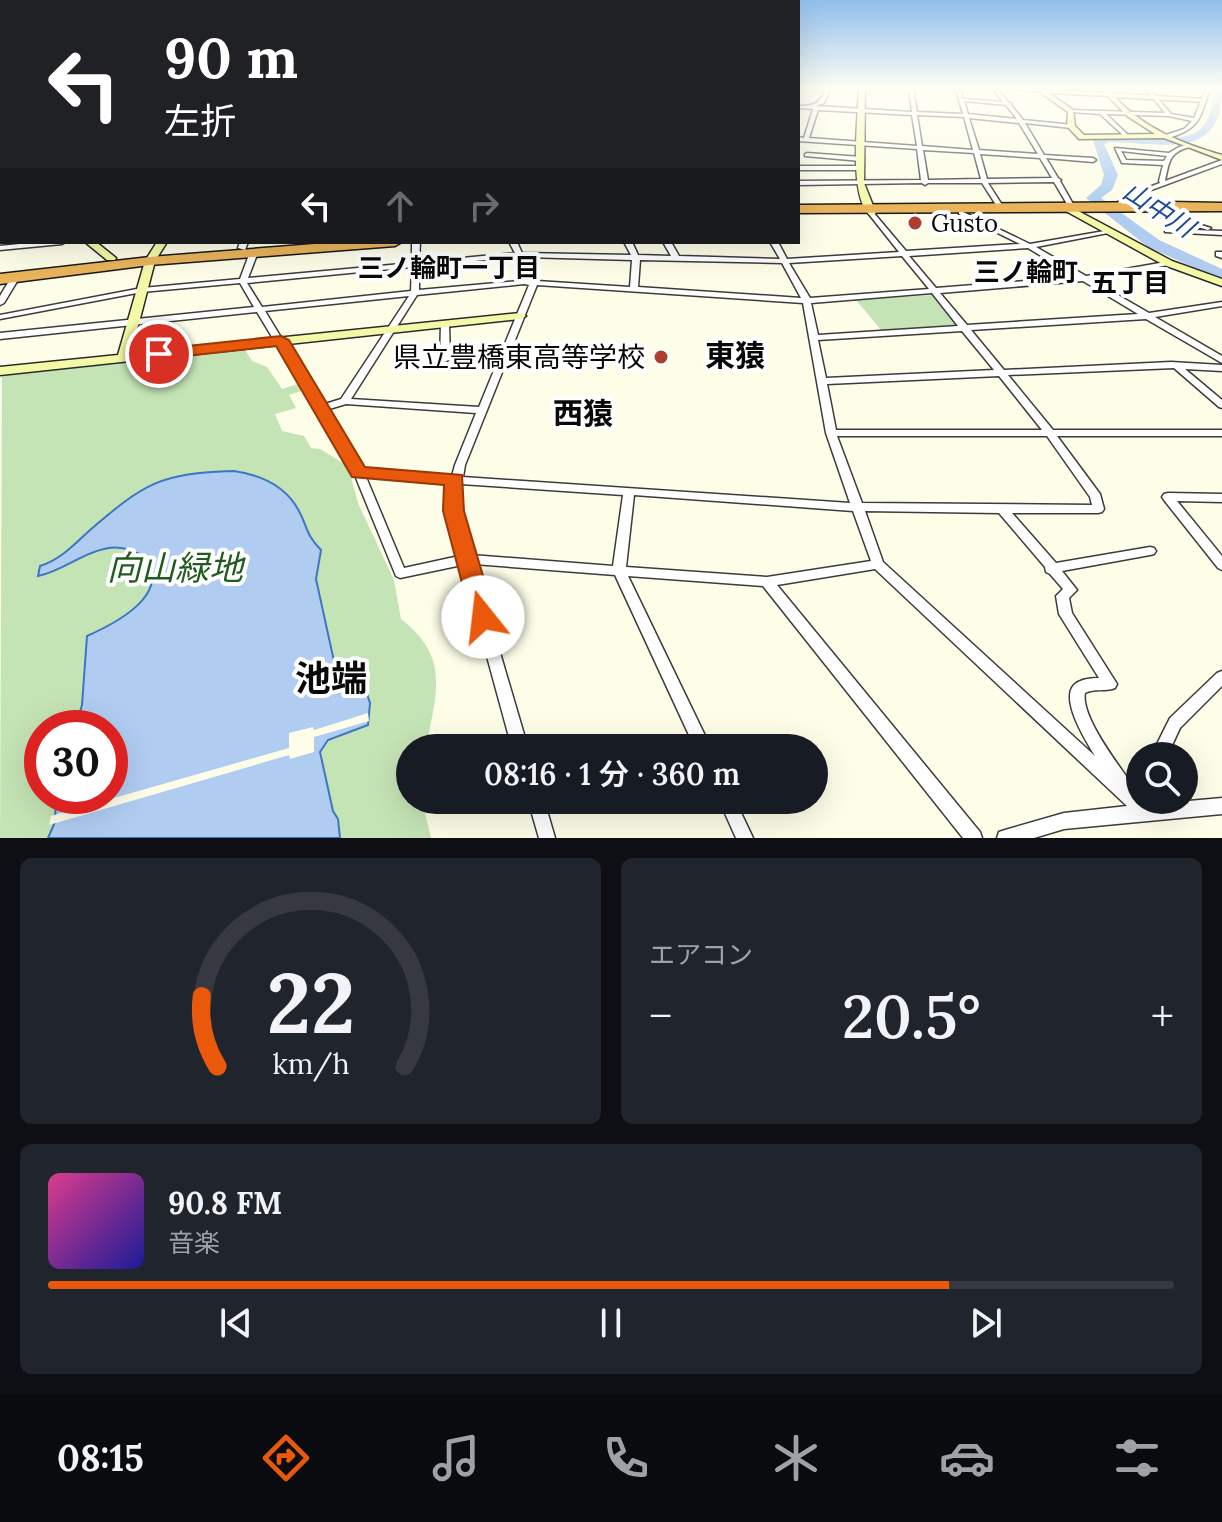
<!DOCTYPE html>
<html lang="ja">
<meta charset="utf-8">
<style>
:root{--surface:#171b24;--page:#20242c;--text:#f1f3f6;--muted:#9ea1a6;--line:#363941;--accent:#ea580c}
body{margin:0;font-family:Lora,"Noto Sans JP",serif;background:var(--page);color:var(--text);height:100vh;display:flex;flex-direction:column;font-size:30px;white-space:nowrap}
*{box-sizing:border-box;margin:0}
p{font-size:26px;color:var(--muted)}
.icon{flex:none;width:44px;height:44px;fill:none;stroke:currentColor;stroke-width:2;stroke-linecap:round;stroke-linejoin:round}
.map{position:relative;height:838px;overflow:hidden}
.sheet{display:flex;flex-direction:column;gap:20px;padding:20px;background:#0d0f14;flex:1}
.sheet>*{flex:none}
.hud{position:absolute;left:0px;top:0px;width:800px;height:244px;box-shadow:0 8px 32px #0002;background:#202124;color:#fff;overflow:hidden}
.controls{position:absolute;left:1126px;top:742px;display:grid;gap:16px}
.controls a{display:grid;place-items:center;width:72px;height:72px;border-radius:50%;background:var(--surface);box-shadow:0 8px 32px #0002;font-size:40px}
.speed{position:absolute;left:24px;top:710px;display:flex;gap:16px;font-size:40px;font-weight:700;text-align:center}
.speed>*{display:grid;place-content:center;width:104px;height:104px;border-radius:50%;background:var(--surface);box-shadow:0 8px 32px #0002;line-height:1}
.speed .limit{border:12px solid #d22;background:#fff;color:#111}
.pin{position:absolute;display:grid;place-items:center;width:68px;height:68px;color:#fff;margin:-34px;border:4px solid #fff;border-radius:50%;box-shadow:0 2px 8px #0007}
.me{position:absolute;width:88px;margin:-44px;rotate:344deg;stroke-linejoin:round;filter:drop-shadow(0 0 6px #0008)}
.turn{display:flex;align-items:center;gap:28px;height:168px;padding:0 32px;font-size:36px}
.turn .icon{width:104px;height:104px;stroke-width:2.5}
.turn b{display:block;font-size:56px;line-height:68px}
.lanes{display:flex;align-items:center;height:76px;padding:0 32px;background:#0003;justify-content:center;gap:40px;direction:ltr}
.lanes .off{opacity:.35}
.big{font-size:60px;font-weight:600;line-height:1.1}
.sheet .widget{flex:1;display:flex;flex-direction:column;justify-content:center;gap:12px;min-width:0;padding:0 28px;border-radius:12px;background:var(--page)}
.sheet .dial{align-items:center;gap:0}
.dial svg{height:208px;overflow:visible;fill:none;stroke:var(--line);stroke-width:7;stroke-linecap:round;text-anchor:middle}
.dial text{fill:var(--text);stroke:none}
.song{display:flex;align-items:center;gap:24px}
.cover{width:96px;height:96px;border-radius:12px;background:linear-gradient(135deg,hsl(330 70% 55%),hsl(240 70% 35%))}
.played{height:8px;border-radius:4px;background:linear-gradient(90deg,var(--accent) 80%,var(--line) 80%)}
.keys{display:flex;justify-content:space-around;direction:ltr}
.heat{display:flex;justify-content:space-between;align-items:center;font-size:44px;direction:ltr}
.sheet .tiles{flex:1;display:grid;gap:20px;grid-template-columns:1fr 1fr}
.widget:last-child{grid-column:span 2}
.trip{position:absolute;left:396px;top:734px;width:432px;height:80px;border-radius:40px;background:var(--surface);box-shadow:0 8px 32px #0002;font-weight:600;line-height:80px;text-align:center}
.tab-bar{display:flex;height:128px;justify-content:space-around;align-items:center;background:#090b0e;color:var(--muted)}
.tab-bar .icon{width:56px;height:56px}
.tab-bar .on{color:var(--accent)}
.tab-bar b{font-size:36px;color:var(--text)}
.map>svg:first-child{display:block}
.green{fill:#c5e4b5;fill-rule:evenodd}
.water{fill:#b0cdf1;stroke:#3d76c2;stroke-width:2}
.pier{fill:#fdfde8}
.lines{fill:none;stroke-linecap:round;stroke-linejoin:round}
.river{fill:#b0cdf1;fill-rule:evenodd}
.street-casing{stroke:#3c3c3c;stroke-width:3}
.secondary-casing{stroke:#2b2b2b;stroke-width:3}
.highway-casing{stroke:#1a1a1a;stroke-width:3}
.street{fill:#fff;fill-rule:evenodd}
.secondary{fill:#f4f9a7;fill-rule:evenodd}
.highway{fill:#e9b45a;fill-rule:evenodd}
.route{fill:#ea580c;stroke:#983908;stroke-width:2}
.poi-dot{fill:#ae3d2d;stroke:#fff;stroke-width:3}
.labels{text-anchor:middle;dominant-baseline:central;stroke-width:8;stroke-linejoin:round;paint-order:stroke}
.far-poi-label{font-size:24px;fill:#090909;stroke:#fff;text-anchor:start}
.far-water-label{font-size:26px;font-style:italic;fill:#1e4a90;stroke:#fff}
.far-neighbourhood-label{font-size:26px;font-weight:bold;fill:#090909;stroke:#fff}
.far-quarter-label{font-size:26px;font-weight:bold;fill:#090909;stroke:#fff}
.poi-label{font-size:28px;fill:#090909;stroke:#fff;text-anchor:end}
.neighbourhood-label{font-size:30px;font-weight:bold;fill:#090909;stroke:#fff}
.near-park-label{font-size:34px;font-style:italic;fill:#225b20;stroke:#fff}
.near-neighbourhood-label{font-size:36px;font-weight:bold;fill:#090909;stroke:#fff}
</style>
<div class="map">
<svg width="1222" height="838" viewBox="0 0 1222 838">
<rect width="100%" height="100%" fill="#fdfde8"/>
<g class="green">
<polygon points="932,295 957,327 882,331 856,300"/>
<path d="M244,348l8,13 15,6 15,22 19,-6 4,7 -16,5 7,13 -21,6 7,17 22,5 7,12 9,1 28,17 10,37 36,77 7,39c50,39 35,74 25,129h-16v52h12l9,38h-431l2,-462zM42,728h68v68h-68z"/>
</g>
<path class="water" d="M234,471c27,4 52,15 65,40 9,17 7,24 22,39l-5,29 23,105 23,-6 8,25 -2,22 -40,15 -8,12 13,59 5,8 2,19h-292l7,-16 1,-26h54v-68h-35l7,-23 5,-69c27,-12 83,-40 60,-77 -42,-31 -73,10 -109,17l2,-10c20,-6 35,-22 50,-36 55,-47 70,-57 144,-59z"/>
<polygon class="pier" points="368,713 369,721 314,737 314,752 290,759 289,755 49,825 51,816 289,748 289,733 313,727 314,730"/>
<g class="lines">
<path class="river" d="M1217,89h5c0,74 -61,53 -113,53l-5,2 14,31 -6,15 -11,8 58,42 63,29v11l-74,-33 -62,-49 15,-13 3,-10 -11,-35c29,-14 92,12 111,-15 8,-9 7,-25 13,-36z"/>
<defs>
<g id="street">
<path d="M826,89h4l-6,14 -8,3 96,6 -3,-23h4l4,23 46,2 -7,-25h4l3,10 40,3 -10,-13h4l12,14h2v2l12,15 50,5 -2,3 -46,-5 19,32 49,3 3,2 -3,2 -47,-4 12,20 3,2 -1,1 13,23 -3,2 -3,-2 -13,-22 -66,1 16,25 -3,2 -3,-2 -16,-25h-54l-3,2 -3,-2 -124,2v-4l123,-1 -4,-31 -119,-8v-4l6,1 9,-29 -15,-1v-2c17,0 21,-2 28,-17zM964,101l42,4 11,14 -49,-5zM818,110l94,5 5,31 -108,-8zM917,115l47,2 9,33 -51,-4zM969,118l50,5 19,31 -59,-4zM923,150l51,3 7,26 -53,1zM980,154l60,4 12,20 -65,1z"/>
<path d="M1146,89h4l21,25 23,4 12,-29h4c-10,28 -9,40 -42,49l-3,-2 1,-1 18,-6 8,-8 -23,-5 -63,-2 21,20v2l-2,1 -25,-23 -29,-2 -2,-1 2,-1 94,3z"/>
<rect x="0" y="101" width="2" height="3"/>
<polygon points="2,124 2,128 0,129 0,125"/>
<rect x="0" y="135" width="2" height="4"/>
<path d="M1188,144l2,1v2c-21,5 -21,15 -25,34l57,-21v4l-87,32 -11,7 4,4 -1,1h-4l-5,-4v-2l13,-8 29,-11 -1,-2 4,-16 -41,-2 -7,-15 54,5 10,-6zM1121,151l46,5 -3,5 -38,-1z"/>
<polygon points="807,153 861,157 864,159 861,161 805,156 805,154"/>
<polygon points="2,158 2,162 0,163 0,159"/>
<polygon points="798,166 860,166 863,168 860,170 798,170"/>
<rect x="0" y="172" width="2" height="4"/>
<rect x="0" y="202" width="2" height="4"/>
<polygon points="1175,206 1198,224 1211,228 1208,230 1194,226 1173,209 1172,208"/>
<path d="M871,211l2,1 33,39 114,-7 -61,-30v-2l2,-1 69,33 80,-14v2l-2,1 -72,14 50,29 85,-15 1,2 -4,2 -76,15 57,33 73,-11v4l-67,11 67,39v7l-76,-44 -175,11 33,40 167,-8 51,3v6l-37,-2 37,31v8l-3,-1 -45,-39 -166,7 45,55h169v6h-165l43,58 4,15 -2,3 -4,1h-86l44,50 94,-16 4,1 2,3 -2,3 -4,1 -88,16 15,19 -8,8 3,15 45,71 -2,4c-10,4 -20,0 -30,5 -5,25 40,80 55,103v4h2l2,5 78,-7v16l-158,15 -30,9h-37l2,-6 6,-2 59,-17 63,-7 -252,-237 -98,16 203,247 2,6h-19l-200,-252 -135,-10 83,172h-16l-80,-173 -141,-11 54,184h-16l-50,-183 -62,13 -4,-2 -42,-103 -97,-161 -257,27v-6l254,-26 -14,-24 -98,9 -142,27v-4l142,-27 98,-9 10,-27 4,-2 4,2 -10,26 164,-15v-21h8l-1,20 96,-9 -6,-11h8l5,11 109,2 -7,-13h8l6,13 33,1 -8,-14h8l8,14 101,3 -10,-17h8l9,17 112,-7 -31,-39zM1028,248l48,29 -140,11 -27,-32zM902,256l27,33 -119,9 -21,-35zM517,257l12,23 -110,10v-24zM525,257l107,3 -2,27 -93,-6zM640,260l142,3 19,35 -163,-11zM412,267l-1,24 -149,16 -15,-24zM1083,281l55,33 -171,11 -27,-32zM524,284l5,1 -50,122 -128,-8 66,-104zM537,285l266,18 23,130 24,70 -387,-26 2,-12zM932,293l26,33 -140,9 -7,-32zM409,296l-68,103 -19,6 -57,-94zM962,331l32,39 -168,8 -8,-38zM999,376l43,54h-206l-9,-46zM346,404l130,9 -21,52 -3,11 -90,-6 -36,-60zM837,436h210l43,61 2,8 -230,-2zM366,477l84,6c-6,24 3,49 9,73l-55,12zM461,484l162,11 -10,71 -142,-11c-6,-23 -15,-48 -10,-71zM634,495l219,16 18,50 -104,16 -141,-10zM865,511l134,2 46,54 1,5 4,2 13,15 -7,7 3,18 40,64c-8,0 -19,1 -25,7 -14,15 12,56 21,71l-212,-194z"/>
<polygon points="1167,229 1222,231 1222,235 1165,232 1165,230"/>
<polygon points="40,242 66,242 62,244 0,250 0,246"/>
<polygon points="240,242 248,242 245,250 238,248"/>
<polygon points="1216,252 1222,252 1222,258 1216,256"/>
<polygon points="12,276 18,276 19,278 4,303 0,305 0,296"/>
<polygon points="445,321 449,324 450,359 445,362 440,359 441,324"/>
<polygon points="1168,493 1222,494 1222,502 1177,501 1222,556 1222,570 1218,568 1164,500 1162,497 1164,494"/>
<polygon points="1222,671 1222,686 1180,728 1167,756 1151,756 1170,718 1217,673"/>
<polygon points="528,800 544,800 555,838 539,838"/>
<polygon points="719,800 735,800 753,838 736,838"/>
</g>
<g id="secondary">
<path d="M859,89h6l-1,94 12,30 -5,3c-23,-17 -13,-99 -12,-127z"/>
<path d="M1014,89l91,3 2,-3 5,4 93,6 -2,3 -88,-5c27,31 69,47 107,58v5l-58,-22 -85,1 -12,-13 1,-14 -28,-20zM1049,93l59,3 19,20 28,18 -71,1 -9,-9 -2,-16z"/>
<polygon points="0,113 2,113 0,118"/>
<rect x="0" y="146" width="2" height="4"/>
<rect x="0" y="168" width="2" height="5"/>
<polygon points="1067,205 1172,261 1222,279 1222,286 1164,265 1064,210 1062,208"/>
<rect x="0" y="224" width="2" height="6"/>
<polygon points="85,242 96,242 116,258 115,260 107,260"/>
<polygon points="157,242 167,242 155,261 131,353 520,313 526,316 520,319 0,375 0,367 118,355 145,261"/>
</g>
<g id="highway">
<polygon points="1169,202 1222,203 1222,211 798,213 798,205"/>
<polygon points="340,242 402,242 395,246 150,265 0,284 0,274 150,257"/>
</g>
</defs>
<use href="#street" class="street-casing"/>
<use href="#secondary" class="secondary-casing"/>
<use href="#highway" class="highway-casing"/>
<use href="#street" class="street"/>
<use href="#secondary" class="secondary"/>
<use href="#highway" class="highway"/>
</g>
<linearGradient id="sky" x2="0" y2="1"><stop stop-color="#91beec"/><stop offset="0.43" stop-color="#fefef5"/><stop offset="1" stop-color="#fefef5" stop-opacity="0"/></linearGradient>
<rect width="1222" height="206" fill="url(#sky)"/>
<polygon class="route" points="281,336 289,340 365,467 462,475 464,511 495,617 492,624 475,624 471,617 443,511 444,485 352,477 276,346 159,359 151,354 159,349"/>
<g class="poi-dot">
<circle cx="915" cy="223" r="8"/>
<circle cx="661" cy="357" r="8"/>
</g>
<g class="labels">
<g class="far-poi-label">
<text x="931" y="223">Gusto</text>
</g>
<g class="far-water-label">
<text transform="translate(1159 209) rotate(33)">山中川</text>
</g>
<g class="far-neighbourhood-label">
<text x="449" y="267">三ノ輪町一丁目</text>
<text x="1130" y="282">五丁目</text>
</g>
<g class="far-quarter-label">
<text x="1026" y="271">三ノ輪町</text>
</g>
<g class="poi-label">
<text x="645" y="357">県立豊橋東高等学校</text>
</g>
<g class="neighbourhood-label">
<text x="735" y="355">東猿</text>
<text x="583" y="413">西猿</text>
</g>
<g class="near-park-label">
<text x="175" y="567">向山緑地</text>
</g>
<g class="near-neighbourhood-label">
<text x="331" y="678">池端</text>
</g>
</g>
</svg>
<div class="controls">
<a><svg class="icon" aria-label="search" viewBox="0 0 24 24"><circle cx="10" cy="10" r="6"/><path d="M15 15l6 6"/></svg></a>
</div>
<div class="speed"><div class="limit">30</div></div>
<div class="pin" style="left:159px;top:354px;background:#d93025"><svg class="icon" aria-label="arrive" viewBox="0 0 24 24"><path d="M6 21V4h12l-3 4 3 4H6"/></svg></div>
<svg class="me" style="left:483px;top:617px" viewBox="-20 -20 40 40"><circle r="19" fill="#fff"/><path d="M0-13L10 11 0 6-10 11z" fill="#ea580c"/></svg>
<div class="trip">08:16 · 1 分 · 360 m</div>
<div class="hud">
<div class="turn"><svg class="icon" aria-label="left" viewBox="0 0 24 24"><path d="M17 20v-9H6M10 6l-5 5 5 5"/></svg><div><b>90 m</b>左折</div></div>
<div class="lanes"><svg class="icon" aria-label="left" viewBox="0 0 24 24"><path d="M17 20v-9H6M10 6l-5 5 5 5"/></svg><svg class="icon off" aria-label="ahead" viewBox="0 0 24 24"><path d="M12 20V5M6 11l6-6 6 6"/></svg><svg class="icon off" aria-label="right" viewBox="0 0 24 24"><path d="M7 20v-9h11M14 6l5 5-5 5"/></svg></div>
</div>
</div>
<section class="sheet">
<div class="tiles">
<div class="widget dial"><svg viewBox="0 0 100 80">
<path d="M14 69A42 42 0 1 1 86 69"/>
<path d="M14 69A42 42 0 0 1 8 42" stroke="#ea580c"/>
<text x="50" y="56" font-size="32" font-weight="700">22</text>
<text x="50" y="72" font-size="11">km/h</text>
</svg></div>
<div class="widget"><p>エアコン</p>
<div class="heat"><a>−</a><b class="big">20.5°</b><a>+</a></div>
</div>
<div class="widget">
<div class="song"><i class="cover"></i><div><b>90.8 FM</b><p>音楽</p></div></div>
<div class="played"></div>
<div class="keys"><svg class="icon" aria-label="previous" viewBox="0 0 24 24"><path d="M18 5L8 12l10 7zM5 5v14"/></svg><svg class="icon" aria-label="pause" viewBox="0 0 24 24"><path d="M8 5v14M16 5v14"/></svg><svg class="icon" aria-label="next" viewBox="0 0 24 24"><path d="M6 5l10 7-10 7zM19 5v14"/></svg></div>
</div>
</div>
</section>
<nav class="tab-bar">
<b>08:15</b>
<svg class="icon on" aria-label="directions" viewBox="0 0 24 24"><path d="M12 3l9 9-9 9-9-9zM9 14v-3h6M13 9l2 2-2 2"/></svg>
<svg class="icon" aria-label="music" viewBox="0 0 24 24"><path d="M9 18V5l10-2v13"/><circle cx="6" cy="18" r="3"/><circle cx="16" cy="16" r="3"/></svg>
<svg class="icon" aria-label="phone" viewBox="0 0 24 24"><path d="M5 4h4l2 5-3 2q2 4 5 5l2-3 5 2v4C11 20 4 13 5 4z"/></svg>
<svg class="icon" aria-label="climate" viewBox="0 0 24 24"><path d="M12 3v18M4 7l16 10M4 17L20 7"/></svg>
<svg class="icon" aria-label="car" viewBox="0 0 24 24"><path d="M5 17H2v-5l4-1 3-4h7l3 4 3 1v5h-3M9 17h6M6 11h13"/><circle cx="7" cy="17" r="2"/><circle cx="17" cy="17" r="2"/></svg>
<svg class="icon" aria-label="filters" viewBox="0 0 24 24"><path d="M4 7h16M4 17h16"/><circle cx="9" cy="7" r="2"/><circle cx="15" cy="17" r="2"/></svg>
</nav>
